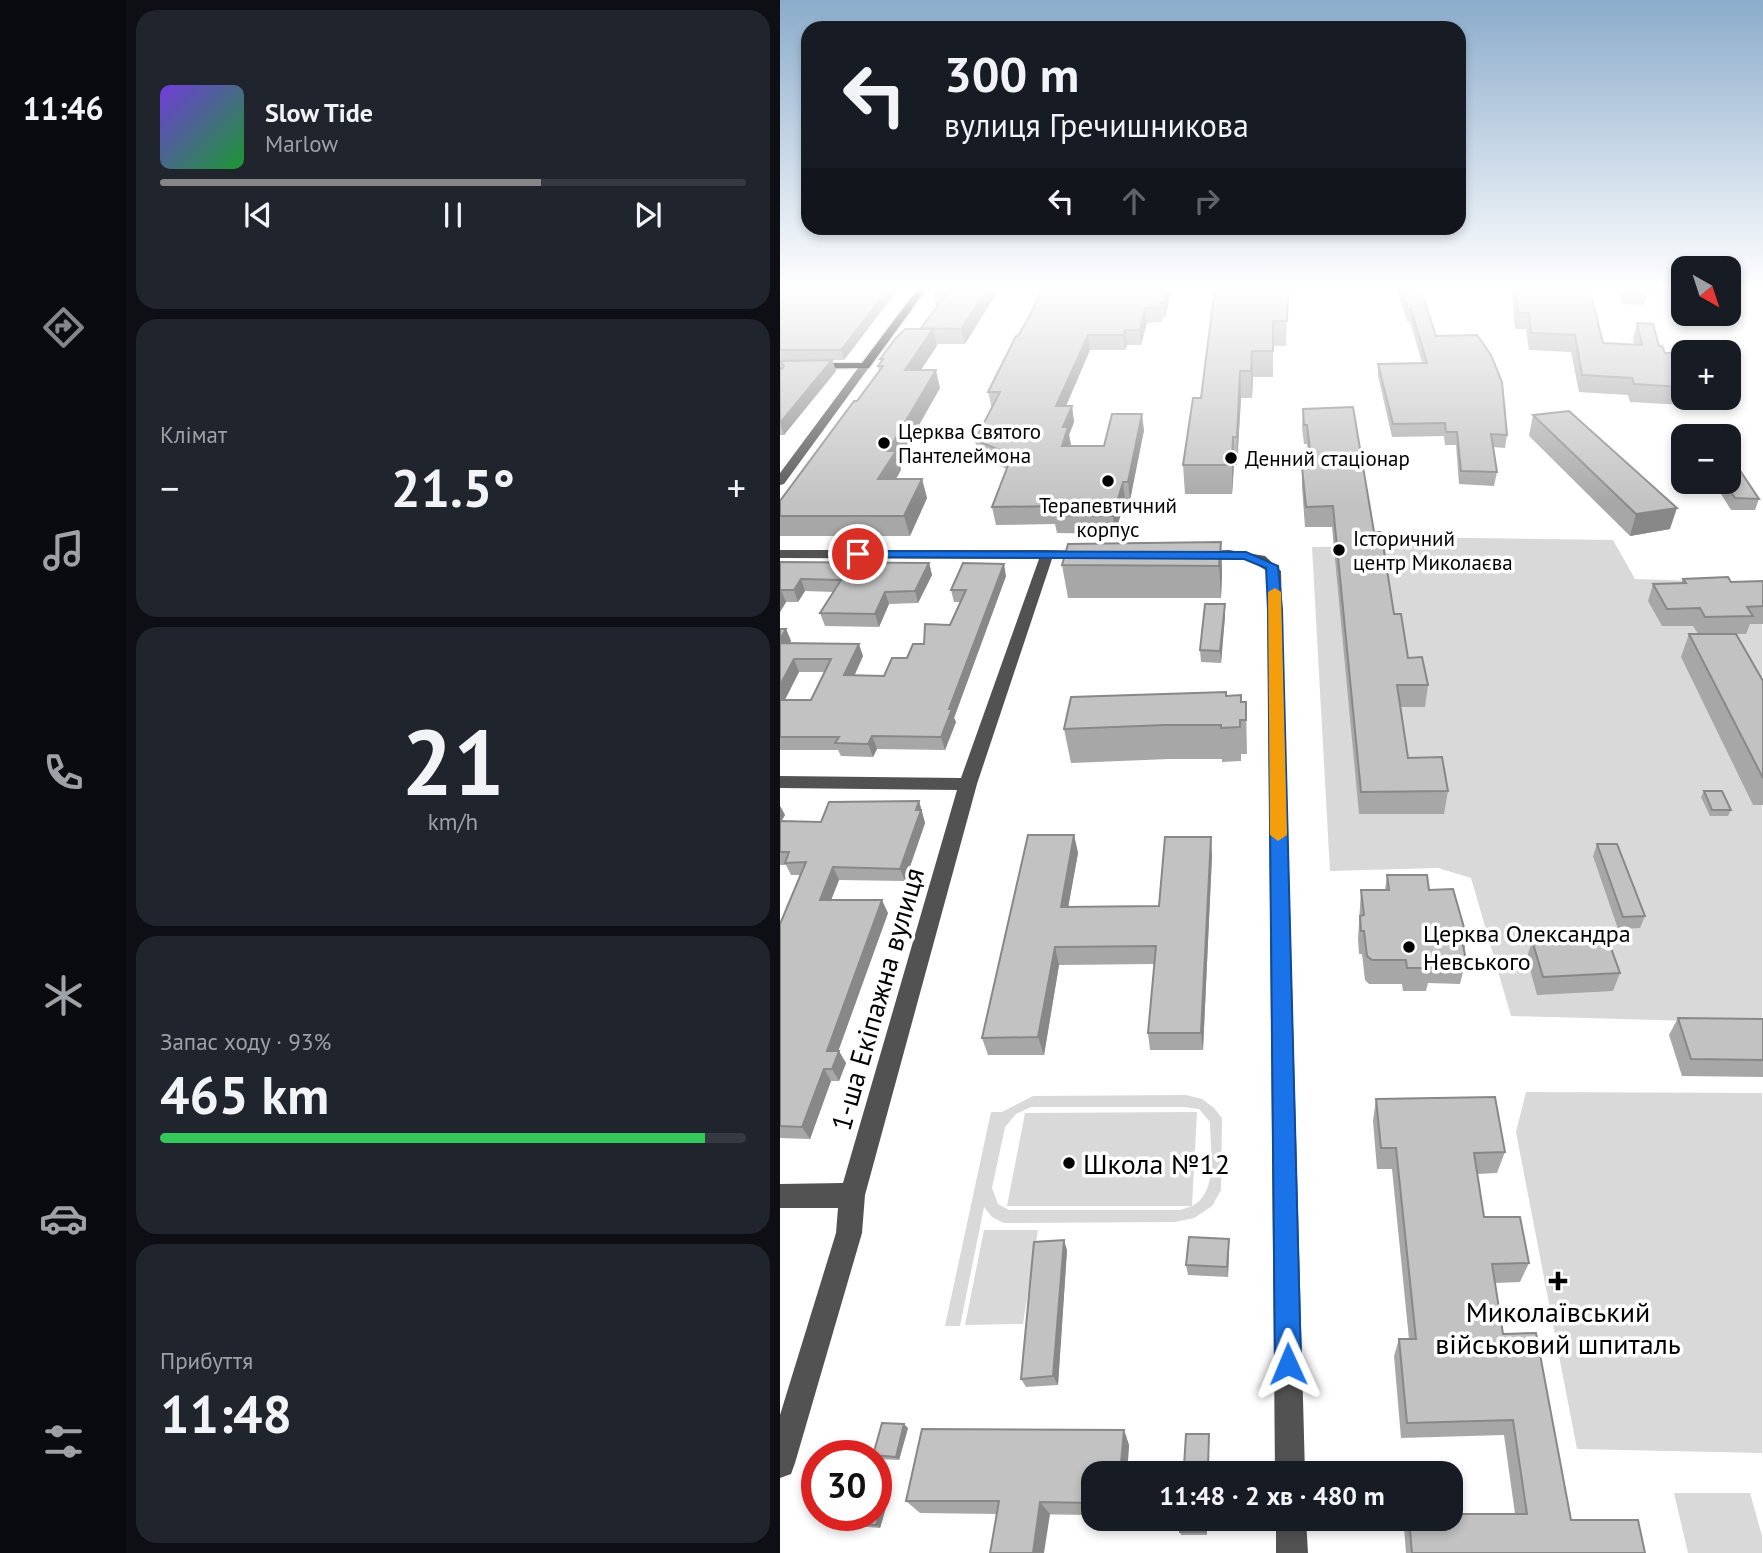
<!DOCTYPE html>
<html lang="uk">
<meta charset="utf-8">
<style>
:root{--surface:#171b24;--page:#20242c;--text:#f1f3f6;--muted:#9ea1a6;--line:#363941;--accent:#858687}
body{margin:0;font-family:"PT Sans",sans-serif;background:var(--page);color:var(--text);height:100vh;display:flex;flex-direction:column;font-size:26px;white-space:nowrap}
*{box-sizing:border-box;margin:0}
p{font-size:23px;color:var(--muted)}
.icon{flex:none;width:38px;height:38px;fill:none;stroke:currentColor;stroke-width:2;stroke-linecap:round;stroke-linejoin:round}
.map{position:relative;flex:1;overflow:hidden}
.sheet{display:flex;flex-direction:column;gap:10px;padding:10px;background:#0d0f14;width:654px}
.sheet>*{flex:none}
.top-card{position:absolute;left:21px;top:21px;width:665px;height:214px;border-radius:21px;box-shadow:0 4px 10px #0003;background:#171b24;color:var(--text);overflow:hidden}
.needle{width:46px;rotate:141deg}
.fabs{position:absolute;left:891px;top:256px;display:grid;gap:14px}
.fabs a{display:grid;place-items:center;width:70px;height:70px;border-radius:14px;background:var(--surface);box-shadow:0 4px 10px #0003;font-size:35px}
.speed{position:absolute;left:21px;top:1440px;display:flex;gap:14px;font-size:35px;font-weight:700;text-align:center}
.speed>*{display:grid;place-content:center;width:91px;height:91px;border-radius:50%;background:var(--surface);box-shadow:0 4px 10px #0003;line-height:1}
.speed .limit{border:10px solid #d22;background:#fff;color:#111}
.pin{position:absolute;display:grid;place-items:center;width:60px;height:60px;color:#fff;margin:-30px;border:4px solid #fff;border-radius:50%;box-shadow:0 2px 7px #0007}
.me{position:absolute;width:77px;margin:-38px;rotate:359deg;stroke-linejoin:round;filter:drop-shadow(0 0 5px #0008)}
.turn{display:flex;align-items:center;gap:24px;height:147px;padding:0 28px;font-size:32px}
.turn .icon{width:91px;height:91px;stroke-width:2.5}
.turn b{display:block;font-size:49px;line-height:60px}
.lanes{display:flex;align-items:center;height:66px;padding:0 28px;background:#0003;justify-content:center;gap:35px;direction:ltr}
.lanes .off{opacity:.35}
.big{font-size:52px;font-weight:700;line-height:1.1}
.sheet .widget{flex:1;display:flex;flex-direction:column;justify-content:center;gap:10px;min-width:0;padding:0 24px;border-radius:21px;background:var(--page)}
.sheet .dial{align-items:center;gap:0}
.dial b{font-size:91px;line-height:1}
.song{display:flex;align-items:center;gap:21px}
.cover{width:84px;height:84px;border-radius:10px;background:linear-gradient(135deg,hsl(260 70% 55%),hsl(130 70% 35%))}
.played{height:7px;border-radius:4px;background:linear-gradient(90deg,var(--accent) 65%,var(--line) 65%)}
.keys{display:flex;justify-content:space-around;direction:ltr}
.heat{display:flex;justify-content:space-between;align-items:center;font-size:38px;direction:ltr}
.charge{height:10px;border-radius:5px;background:linear-gradient(90deg,#34c759 93%,var(--line) 0)}
.trip{position:absolute;left:301px;top:1461px;width:382px;height:70px;border-radius:21px;background:var(--surface);box-shadow:0 4px 10px #0003;font-weight:700;line-height:70px;text-align:center}
main{display:flex;flex:1;min-height:0}
.tabs{display:flex;flex-direction:column;width:126px;justify-content:space-around;align-items:center;background:#090b0e;color:var(--muted)}
.tabs .icon{width:49px;height:49px}
.tabs .on{color:var(--accent)}
.tabs b{font-size:32px;color:var(--text)}
.map>svg:first-child{display:block}
.green{fill:#d9d9d9;fill-rule:evenodd}
.lines{fill:none;stroke-linecap:round;stroke-linejoin:round}
.major-casing{stroke:#dbdbdb;stroke-width:3}
.minor{fill:#525252;fill-rule:evenodd}
.major{fill:#000;fill-rule:evenodd}
.wall{fill:#a7a7a7;fill-rule:evenodd}
.shaded-wall{fill:#888}
.building{fill:#c2c2c2;stroke:#888;stroke-width:2}
.route{fill:#1a73e8;stroke:#114b97;stroke-width:2}
.slow{fill:#f59e0b}
.poi-dot{fill:#000;stroke:#fff;stroke-width:2.5}
.labels{text-anchor:middle;dominant-baseline:central;stroke-width:7;stroke-linejoin:round;paint-order:stroke}
.far-poi-label{font-size:21px;fill:#000;stroke:#fff;text-anchor:start}
.poi-label{font-size:24px;fill:#000;stroke:#fff;text-anchor:start}
.near-street-label{font-size:28px;fill:#000;stroke:#fff}
.near-poi-label{font-size:28px;fill:#000;stroke:#fff;text-anchor:start}
</style>
<main>
<nav class="tabs">
<b>11:46</b>
<svg class="icon on" aria-label="directions" viewBox="0 0 24 24"><path d="M12 3l9 9-9 9-9-9zM9 14v-3h6M13 9l2 2-2 2"/></svg>
<svg class="icon" aria-label="music" viewBox="0 0 24 24"><path d="M9 18V5l10-2v13"/><circle cx="6" cy="18" r="3"/><circle cx="16" cy="16" r="3"/></svg>
<svg class="icon" aria-label="phone" viewBox="0 0 24 24"><path d="M5 4h4l2 5-3 2q2 4 5 5l2-3 5 2v4C11 20 4 13 5 4z"/></svg>
<svg class="icon" aria-label="climate" viewBox="0 0 24 24"><path d="M12 3v18M4 7l16 10M4 17L20 7"/></svg>
<svg class="icon" aria-label="car" viewBox="0 0 24 24"><path d="M5 17H2v-5l4-1 3-4h7l3 4 3 1v5h-3M9 17h6M6 11h13"/><circle cx="7" cy="17" r="2"/><circle cx="17" cy="17" r="2"/></svg>
<svg class="icon" aria-label="filters" viewBox="0 0 24 24"><path d="M4 7h16M4 17h16"/><circle cx="9" cy="7" r="2"/><circle cx="15" cy="17" r="2"/></svg>
</nav>
<section class="sheet">
<div class="widget">
<div class="song"><i class="cover"></i><div><b>Slow Tide</b><p>Marlow</p></div></div>
<div class="played"></div>
<div class="keys"><svg class="icon" aria-label="previous" viewBox="0 0 24 24"><path d="M18 5L8 12l10 7zM5 5v14"/></svg><svg class="icon" aria-label="pause" viewBox="0 0 24 24"><path d="M8 5v14M16 5v14"/></svg><svg class="icon" aria-label="next" viewBox="0 0 24 24"><path d="M6 5l10 7-10 7zM19 5v14"/></svg></div>
</div>
<div class="widget"><p>Клімат</p>
<div class="heat"><a>−</a><b class="big">21.5°</b><a>+</a></div>
</div>
<div class="widget dial"><b>21</b><p>km/h</p></div>
<div class="widget"><p>Запас ходу · 93%</p><b class="big">465 km</b><div class="charge"></div></div>
<div class="widget"><p>Прибуття</p><b class="big">11:48</b></div>
</section>
<div class="map">
<svg width="983" height="1553" viewBox="0 0 983 1553">
<rect width="100%" height="100%" fill="#fff"/>
<g class="green">
<polygon points="607,537 833,540 855,579 982,583 982,1023 731,1016 691,878 658,868 550,871 532,547 607,546"/>
<polygon points="746,1092 982,1093 982,1453 797,1449 736,1132"/>
<path d="M406,1095l16,4 12,9 8,10 -1,72 -9,16 -18,12 -19,4 -171,1 -12,-6 -8,-10 -24,119h-15l46,-214h11l31,-16zM251,1107h153l15,2 11,13c0,24 9,71 -18,84l5,-94 -172,1 -18,93h185l-12,4h-171l-11,-6 -6,-16 13,-61 11,-13z"/>
<polygon points="204,1230 258,1230 243,1324 185,1325"/>
<polygon points="894,1493 970,1493 982,1536 982,1553 908,1553"/>
</g>
<g class="lines">
<defs>
<polygon id="major" points="139,287 148,287 89,368 0,369 0,363 82,363"/>
</defs>
<use href="#major" class="major-casing"/>
<g class="minor">
<polygon points="81,364 90,366 4,484 0,485 0,473"/>
<polygon points="0,550 267,550 308,551 315,555 308,559 272,559 197,784 85,1195 82,1233 15,1463 11,1474 0,1478 0,1415 56,1233 58,1208 0,1208 0,1184 63,1183 177,790 0,788 0,776 181,778 259,559 0,558"/>
<polygon points="449,550 485,556 501,571 525,1474 495,1474 487,571 469,560 420,559 413,555 420,551"/>
<polygon points="496,1519 526,1519 528,1553 496,1553"/>
</g>
<use href="#major" class="major"/>
</g>
<g class="wall">
<polygon points="0,287 120,287 64,360 52,360 56,371 4,435 0,435 0,371 1,369 0,366"/>
<polygon points="263,287 392,287 385,318 382,318 382,322 367,323 361,345 347,345 345,350 310,350 286,406 292,406 294,422 289,435 290,446 324,446 364,430 350,500 345,500 335,534 277,533 275,524 216,525 212,507 227,469 198,457 195,440 212,409 208,392 250,315"/>
<polygon points="616,287 640,287 656,336 727,435 725,448 713,447 717,472 714,486 679,484 676,445 665,445 664,436 612,437 598,376 598,364 642,363 630,321 627,321"/>
<polygon points="731,287 809,287 823,343 854,345 853,339 857,323 885,353 903,353 903,397 906,397 904,405 850,402 848,395 799,392 791,352 749,350 746,329 735,329"/>
<polygon points="837,287 875,287 874,291 867,291 864,305 843,304"/>
<polygon points="508,288 506,346 493,346 493,377 473,377 472,398 461,398 457,465 454,465 452,494 405,494 403,465 421,398 454,289"/>
<polygon points="153,291 214,293 215,296 185,344 157,344 157,346 141,370 160,388 119,460 121,470 116,479 142,479 147,498 130,536 0,536 0,501 99,372 98,366 101,362 100,359 141,329 158,306 156,306"/>
<polygon points="523,409 594,532 614,614 628,658 648,685 645,707 620,707 628,758 668,791 664,814 579,814 552,527 525,527 522,487 522,467 529,467 527,444 524,444 522,428"/>
<polygon points="753,415 890,529 850,536 749,436"/>
<polygon points="933,481 948,481 979,499 975,510 951,510"/>
<polygon points="441,542 442,574 441,598 288,598 282,565"/>
<polygon points="0,562 149,563 152,575 138,603 109,604 99,627 45,626 40,613 54,592 25,591 18,602 6,602 0,612"/>
<path d="M226,576l-52,142 2,4 -11,28 -68,-1 -4,8 -32,-1 -3,-6h-58v-121h6l5,12 -1,2 73,13 -9,19 30,1 66,-51 10,-23h-6l-3,-12zM19,672h26l-14,28h-26z"/>
<polygon points="903,579 951,582 983,581 983,624 970,624 966,634 956,634 983,681 983,805 973,805 901,657 909,634 918,634 913,626 882,626 868,601 873,584 901,583"/>
<polygon points="445,616 441,663 421,662 420,650"/>
<polygon points="446,696 461,702 466,702 467,754 461,754 461,761 442,762 442,759 389,759 291,763 284,729"/>
<polygon points="924,791 951,810 948,816 930,816 921,797"/>
<polygon points="139,801 145,823 125,881 59,880 51,900 108,913 58,1051 66,1063 59,1081 51,1081 30,1139 0,1138 0,924 21,875 11,875 6,865 0,865 0,806 5,815 1,821 41,822"/>
<polygon points="294,835 298,853 288,907 379,906 432,855 423,1050 370,1050 368,1033 374,964 279,965 264,1055 208,1055 202,1038"/>
<polygon points="817,844 865,916 860,928 838,929 813,856"/>
<polygon points="607,875 649,890 686,941 684,951 686,960 680,984 648,983 646,991 623,991 622,984 589,984 585,980 582,954 579,954 578,939 581,890 605,890"/>
<polygon points="752,940 840,973 833,991 757,995 747,958"/>
<polygon points="898,1018 983,1019 983,1077 902,1076 889,1035"/>
<polygon points="596,1099 725,1152 717,1173 697,1174 704,1217 749,1263 740,1282 715,1283 723,1334 791,1520 865,1553 626,1553 624,1527 627,1519 670,1519 735,1514 724,1435 621,1438 614,1356 619,1339 629,1339 612,1169 597,1169 593,1121"/>
<polygon points="449,1239 449,1249 448,1277 408,1275 406,1265"/>
<polygon points="287,1250 278,1385 246,1387 241,1379"/>
<polygon points="128,1428 119,1460 97,1459 96,1456 93,1455"/>
<polygon points="344,1430 349,1445 347,1474 313,1474 313,1515 140,1513 126,1501"/>
<polygon points="429,1434 429,1470 405,1470 404,1466"/>
<polygon points="106,1490 110,1494 100,1528 76,1526 72,1523"/>
<polygon points="400,1519 427,1519 427,1535 401,1535 400,1532"/>
</g>
<g class="shaded-wall">
<polygon points="110,287 120,287 64,360 61,350"/>
<polygon points="209,287 218,287 214,293 215,296 185,344 181,329"/>
<polygon points="388,287 392,287 385,318 384,303"/>
<polygon points="365,308 367,323 361,345 360,330"/>
<polygon points="153,329 157,346 129,387 125,370"/>
<polygon points="345,330 347,345 345,350 344,335"/>
<polygon points="308,335 310,350 279,422 276,406"/>
<polygon points="472,351 473,377 472,398 471,371"/>
<polygon points="52,360 56,371 4,435 0,423"/>
<polygon points="156,370 160,388 119,460 121,470 104,498 98,479 108,451"/>
<polygon points="460,371 461,398 457,465 457,437"/>
<polygon points="292,406 294,422 289,435 291,444 285,463 282,446 283,427"/>
<polygon points="362,414 364,430 350,500 348,482"/>
<polygon points="453,437 454,465 452,494 452,465"/>
<polygon points="142,479 147,498 130,536 124,516"/>
<polygon points="343,482 345,500 335,534 333,516"/>
<polygon points="897,508 890,529 850,536 856,514"/>
<polygon points="441,542 442,574 441,598 439,566"/>
<polygon points="149,563 152,575 138,603 135,591"/>
<polygon points="224,564 226,576 174,718 176,722 165,750 161,737 169,709"/>
<polygon points="21,579 25,591 18,602 14,590"/>
<polygon points="1,590 6,602 0,612 0,591"/>
<polygon points="105,592 109,604 99,627 95,614"/>
<polygon points="445,604 445,616 441,663 440,651"/>
<polygon points="6,629 11,641 3,656 0,649 0,639"/>
<polygon points="79,644 83,656 69,688 64,675"/>
<polygon points="14,659 19,672 0,709 0,685"/>
<polygon points="92,736 97,749 93,757 88,744"/>
<polygon points="139,801 145,823 125,881 120,869"/>
<polygon points="0,806 5,815 0,824"/>
<polygon points="294,835 298,853 285,925 281,907"/>
<polygon points="431,837 432,855 423,1050 421,1033"/>
<polygon points="53,867 59,880 46,913 40,900"/>
<polygon points="102,900 108,913 54,1063 47,1051"/>
<polygon points="275,947 279,965 264,1055 258,1037"/>
<polygon points="59,1051 66,1063 59,1081 52,1069"/>
<polygon points="44,1069 51,1081 30,1139 22,1127"/>
<polygon points="449,1239 449,1249 448,1277 447,1267"/>
<polygon points="284,1240 287,1250 278,1385 273,1376"/>
<polygon points="124,1424 128,1428 119,1460 116,1457"/>
<polygon points="344,1430 349,1445 347,1474 340,1474"/>
<polygon points="106,1490 110,1494 100,1528 96,1525"/>
<polygon points="260,1502 270,1514 264,1553 253,1553"/>
</g>
<g class="building">
<polygon points="0,287 110,287 61,350 0,350"/>
<polygon points="156,287 209,287 181,329 141,328 169,291 153,291"/>
<polygon points="263,287 388,287 384,303 380,303 381,308 365,308 360,330 345,330 344,335 308,335 276,406 292,406 283,427 288,427 282,446 324,446 332,414 362,414 348,482 343,482 333,516 274,515 277,506 212,507 232,455 195,440 220,392 208,392 236,336 238,336 250,315"/>
<polygon points="435,287 454,287 454,289 508,288 507,321 493,321 493,351 472,351 471,371 460,371 457,437 453,437 452,465 403,465 413,398 421,398"/>
<polygon points="621,287 640,287 656,336 697,335 711,355 722,382 727,435 711,434 717,472 681,471 677,432 666,432 665,423 613,424 598,364 647,363 631,309 628,309"/>
<polygon points="735,287 809,287 823,343 862,345 857,323 873,324 879,346 882,346 885,353 903,353 903,387 854,384 852,378 802,375 795,335 751,333 749,313 738,313"/>
<polygon points="846,287 866,287 867,290 847,289"/>
<polygon points="125,329 153,329 125,370 156,370 108,451 116,451 98,479 142,479 124,516 0,516 0,501 74,401 77,401 103,366 98,366 103,359 100,359 116,338"/>
<polygon points="52,360 0,423 0,371 4,366 0,362 0,361"/>
<polygon points="573,407 594,532 601,532 614,614 621,614 628,658 642,657 648,685 617,685 628,758 662,757 668,791 581,792 553,506 526,507 522,467 532,467 527,425 524,425 523,409"/>
<polygon points="789,411 897,508 856,514 753,415"/>
<polygon points="948,466 957,466 979,499 955,498 944,481 948,481"/>
<polygon points="441,542 439,566 282,565 288,544"/>
<polygon points="0,562 149,563 135,591 105,592 95,614 40,613 61,580 21,579 14,590 1,590 0,591"/>
<polygon points="183,563 224,564 169,709 172,709 161,737 92,736 88,744 55,743 59,737 0,737 0,700 31,700 51,659 14,659 0,685 0,643 79,644 64,675 104,676 112,658 127,658 133,644 144,644 145,624 170,625 186,590 171,590"/>
<polygon points="948,577 951,582 983,581 983,606 967,607 973,616 925,617 920,608 887,609 873,584 906,583 903,579"/>
<polygon points="425,604 445,604 440,651 420,650"/>
<polygon points="0,629 6,629 0,639"/>
<polygon points="909,634 956,634 983,681 983,778"/>
<polygon points="446,692 446,696 461,695 461,702 466,702 466,720 460,720 460,727 441,728 441,725 385,725 284,729 291,697"/>
<polygon points="924,791 942,791 951,810 932,810"/>
<polygon points="139,801 136,810 141,810 120,869 53,867 40,900 102,900 47,1051 59,1051 52,1069 44,1069 22,1127 0,1126 0,924 26,862 5,863 9,852 0,852 0,821 41,822 49,802"/>
<polygon points="248,835 294,835 281,907 379,906 385,837 431,837 421,1033 368,1033 376,946 275,947 258,1037 202,1038"/>
<polygon points="817,844 837,844 865,916 843,917"/>
<polygon points="607,875 647,875 649,890 673,889 685,931 686,941 682,940 686,960 650,960 651,968 627,968 626,960 592,960 587,956 584,931 581,931 580,916 584,915 581,890 609,890"/>
<polygon points="827,937 840,973 763,977 752,940"/>
<polygon points="898,1018 983,1019 983,1060 911,1059"/>
<polygon points="715,1097 725,1152 694,1153 704,1217 740,1217 749,1263 712,1264 723,1334 756,1333 791,1520 858,1520 865,1553 632,1553 629,1519 670,1519 670,1514 747,1514 733,1420 627,1423 619,1339 636,1339 616,1148 601,1148 596,1099"/>
<polygon points="409,1237 449,1239 447,1267 406,1265"/>
<polygon points="284,1240 273,1376 241,1379 254,1242"/>
<polygon points="102,1423 124,1424 116,1457 93,1455"/>
<polygon points="142,1429 344,1430 340,1474 313,1474 313,1503 260,1502 253,1553 210,1553 219,1501 126,1501"/>
<polygon points="406,1434 429,1434 428,1467 404,1466"/>
<polygon points="96,1489 106,1490 96,1525 72,1523 74,1516 96,1516"/>
<rect x="400" y="1519" width="26" height="13"/>
</g>
<linearGradient id="sky" x2="0" y2="1"><stop stop-color="#8baccb"/><stop offset="0.57" stop-color="#fff"/><stop offset="1" stop-color="#fff" stop-opacity="0"/></linearGradient>
<rect width="983" height="505" fill="url(#sky)"/>
<polygon class="route" points="78,551 466,552 498,566 502,609 521,1364 517,1373 508,1377 499,1373 495,1364 488,609 486,568 464,559 74,557 74,552"/>
<polygon class="slow" points="495,588 501,592 507,835 498,841 490,835 488,592"/>
<g class="poi-dot">
<circle cx="104" cy="443" r="7"/>
<circle cx="451" cy="458" r="7"/>
<circle cx="328" cy="481" r="7"/>
<circle cx="559" cy="550" r="7"/>
<circle cx="629" cy="947" r="7"/>
<circle cx="289" cy="1163" r="7"/>
<path d="M774.5 1270.5h7v7h7v7h-7v7h-7v-7h-7v-7h7z"/>
</g>
<g class="labels">
<g class="far-poi-label">
<text x="118" y="431">Церква Святого<tspan x="118" dy="24">Пантелеймона</tspan></text>
<text x="465" y="458">Денний стаціонар</text>
<text x="328" y="505" text-anchor="middle">Терапевтичний<tspan x="328" dy="24">корпус</tspan></text>
<text x="573" y="538">Історичний<tspan x="573" dy="24">центр Миколаєва</tspan></text>
</g>
<g class="poi-label">
<text x="643" y="933">Церква Олександра<tspan x="643" dy="28">Невського</tspan></text>
</g>
<g class="near-street-label">
<text transform="translate(97 999) rotate(-74)">1-ша Екіпажна вулиця</text>
</g>
<g class="near-poi-label">
<text x="303" y="1163">Школа №12</text>
<text x="778" y="1311" text-anchor="middle">Миколаївський<tspan x="778" dy="32">військовий шпиталь</tspan></text>
</g>
</g>
</svg>
<div class="fabs">
<a><svg class="needle" viewBox="-14 -14 28 28"><path d="M0-13l5 13h-10z" fill="#e53935"/><path d="M0 13l5-13h-10z" fill="#9ea1a6"/></svg></a>
<a>+</a>
<a>−</a>
</div>
<div class="speed"><div class="limit">30</div></div>
<div class="pin" style="left:78px;top:554px;background:#d93025"><svg class="icon" aria-label="arrive" viewBox="0 0 24 24"><path d="M6 21V4h12l-3 4 3 4H6"/></svg></div>
<svg class="me" style="left:508px;top:1364px" viewBox="-20 -20 40 40"><path d="M0-17L14 15 0 8-14 15z" fill="#1a73e8" stroke="#fff" stroke-width="4"/></svg>
<div class="trip">11:48 · 2 хв · 480 m</div>
<div class="top-card">
<div class="turn"><svg class="icon" aria-label="left" viewBox="0 0 24 24"><path d="M17 20v-9H6M10 6l-5 5 5 5"/></svg><div><b>300 m</b>вулиця Гречишникова</div></div>
<div class="lanes"><svg class="icon" aria-label="left" viewBox="0 0 24 24"><path d="M17 20v-9H6M10 6l-5 5 5 5"/></svg><svg class="icon off" aria-label="ahead" viewBox="0 0 24 24"><path d="M12 20V5M6 11l6-6 6 6"/></svg><svg class="icon off" aria-label="right" viewBox="0 0 24 24"><path d="M7 20v-9h11M14 6l5 5-5 5"/></svg></div>
</div>
</div>
</main>
